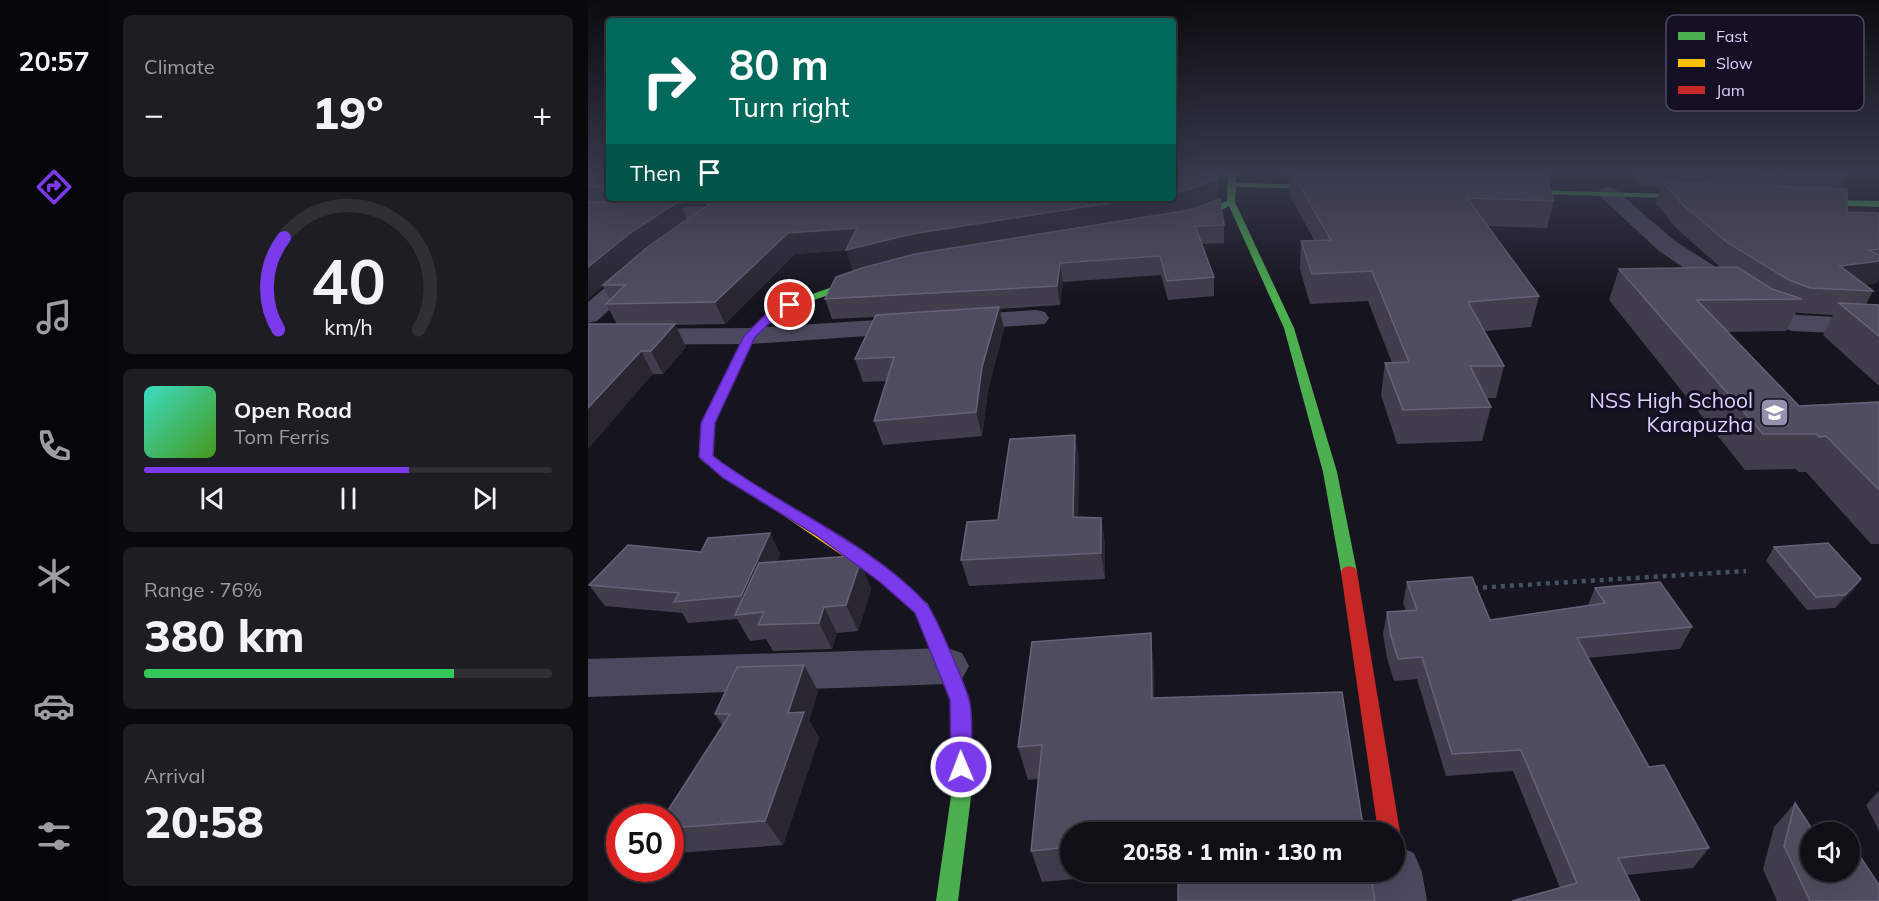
<!DOCTYPE html>
<meta charset="utf-8">
<style>
:root{--surface:#100f16;--page:#1e1d23;--text:#f1f3f6;--muted:#9c9ca1;--line:#302f35;--accent:#7c3aed}
body{margin:0;font-family:Mulish,sans-serif;background:var(--page);color:var(--text);height:100vh;display:flex;flex-direction:column;font-size:22px;white-space:nowrap}
*{box-sizing:border-box;margin:0}
p{font-size:20px;color:var(--muted)}
.icon{flex:none;width:33px;height:33px;fill:none;stroke:currentColor;stroke-width:2;stroke-linecap:round;stroke-linejoin:round}
.map{position:relative;flex:1;overflow:hidden}
.details{display:flex;flex-direction:column;gap:15px;padding:15px;background:#09080c;width:480px}
.details>*{flex:none}
.guide{position:absolute;left:18px;top:18px;width:570px;height:183px;border-radius:6px;box-shadow:0 6px 24px #0002,0 0 0 2px var(--line);background:#00695c;color:#fff;overflow:hidden}
.fabs{position:absolute;left:1212px;top:822px;display:grid;gap:12px}
.fabs a{display:grid;place-items:center;width:60px;height:60px;border-radius:50%;background:var(--surface);box-shadow:0 6px 24px #0002,0 0 0 2px var(--line);font-size:30px}
.speed{position:absolute;left:18px;top:804px;display:flex;gap:12px;font-size:30px;font-weight:700;text-align:center}
.speed>*{display:grid;place-content:center;width:78px;height:78px;border-radius:50%;background:var(--surface);box-shadow:0 6px 24px #0002,0 0 0 2px var(--line);line-height:1}
.speed .limit{border:9px solid #d22;background:#fff;color:#111}
.pin{position:absolute;display:grid;place-items:center;width:51px;height:51px;color:#fff;margin:-26px;border:3px solid #fff;border-radius:50%;box-shadow:0 2px 6px #0007}
.me{position:absolute;width:66px;margin:-33px;rotate:359deg;stroke-linejoin:round;filter:drop-shadow(0 0 4px #0008)}
.turn{display:flex;align-items:center;gap:21px;height:126px;padding:0 24px;font-size:27px}
.turn .icon{width:78px;height:78px;stroke-width:2.5}
.turn b{display:block;font-size:42px;line-height:51px}
.then{display:flex;align-items:center;height:57px;padding:0 24px;background:#0003;gap:12px;font-size:22px}
.big{font-size:45px;font-weight:800;line-height:1.1}
.details .tile{flex:1;display:flex;flex-direction:column;justify-content:center;gap:9px;min-width:0;padding:0 21px;border-radius:9px;background:var(--page)}
.details .dial{align-items:center;gap:0}
.dial svg{height:156px;overflow:visible;fill:none;stroke:var(--line);stroke-width:7;stroke-linecap:round;text-anchor:middle}
.dial text{fill:var(--text);stroke:none}
.song{display:flex;align-items:center;gap:18px}
.cover{width:72px;height:72px;border-radius:9px;background:linear-gradient(135deg,hsl(170 70% 55%),hsl(100 70% 35%))}
.played{height:6px;border-radius:3px;background:linear-gradient(90deg,var(--accent) 65%,var(--line) 65%)}
.keys{display:flex;justify-content:space-around;direction:ltr}
.heat{display:flex;justify-content:space-between;align-items:center;font-size:33px;direction:ltr}
.charge{height:9px;border-radius:4px;background:linear-gradient(90deg,#34c759 76%,var(--line) 0)}
.trip{position:absolute;left:472px;top:822px;width:345px;height:60px;border-radius:30px;background:var(--surface);box-shadow:0 6px 24px #0002,0 0 0 2px var(--line);font-weight:800;line-height:60px;text-align:center}
main{display:flex;flex:1;min-height:0}
.dock{display:flex;flex-direction:column;width:108px;justify-content:space-around;align-items:center;background:#060609;color:var(--muted)}
.dock .icon{width:42px;height:42px}
.dock .active{color:var(--accent)}
.dock b{font-size:27px;color:var(--text)}
.map>svg:first-child{display:block}
.lines{fill:none;stroke-linecap:round;stroke-linejoin:round}
.path{stroke:#46515f;stroke-width:4.5;stroke-dasharray:4 5;stroke-linecap:butt}
.street{fill:#4c495f;fill-rule:evenodd}
.fast{fill:#4caf50;fill-rule:evenodd}
.slow{fill:#ffc107;fill-rule:evenodd}
.jam{fill:#c62828;fill-rule:evenodd}
.wall{fill:#413d4d;fill-rule:evenodd}
.shaded-wall{fill:#292632}
.building{fill:#514d60;stroke:#676279;stroke-width:1.5}
.route{fill:#7c3aed;stroke:#51269a;stroke-width:1.5}
.labels{text-anchor:middle;dominant-baseline:central;stroke-width:6;stroke-linejoin:round;paint-order:stroke}
.poi-label{font-size:21px;fill:#dbd3fd;stroke:#140f23;text-anchor:end}
.key{fill:#140f23;stroke:#504a64;stroke-width:1.5}
.key-label{font-size:16px;fill:#dbd3fd}
</style>
<main>
<nav class="dock">
<b>20:57</b>
<svg class="icon active" aria-label="directions" viewBox="0 0 24 24"><path d="M12 3l9 9-9 9-9-9zM9 14v-3h6M13 9l2 2-2 2"/></svg>
<svg class="icon" aria-label="music" viewBox="0 0 24 24"><path d="M9 18V5l10-2v13"/><circle cx="6" cy="18" r="3"/><circle cx="16" cy="16" r="3"/></svg>
<svg class="icon" aria-label="phone" viewBox="0 0 24 24"><path d="M5 4h4l2 5-3 2q2 4 5 5l2-3 5 2v4C11 20 4 13 5 4z"/></svg>
<svg class="icon" aria-label="climate" viewBox="0 0 24 24"><path d="M12 3v18M4 7l16 10M4 17L20 7"/></svg>
<svg class="icon" aria-label="car" viewBox="0 0 24 24"><path d="M5 17H2v-5l4-1 3-4h7l3 4 3 1v5h-3M9 17h6M6 11h13"/><circle cx="7" cy="17" r="2"/><circle cx="17" cy="17" r="2"/></svg>
<svg class="icon" aria-label="filters" viewBox="0 0 24 24"><path d="M4 7h16M4 17h16"/><circle cx="9" cy="7" r="2"/><circle cx="15" cy="17" r="2"/></svg>
</nav>
<section class="details">
<div class="tile"><p>Climate</p>
<div class="heat"><a>−</a><b class="big">19°</b><a>+</a></div>
</div>
<div class="tile dial"><svg viewBox="0 0 100 80">
<path d="M14 69A42 42 0 1 1 86 69"/>
<path d="M14 69A42 42 0 0 1 17 22" stroke="#7c3aed"/>
<text x="50" y="56" font-size="32" font-weight="700">40</text>
<text x="50" y="72" font-size="11">km/h</text>
</svg></div>
<div class="tile">
<div class="song"><i class="cover"></i><div><b>Open Road</b><p>Tom Ferris</p></div></div>
<div class="played"></div>
<div class="keys"><svg class="icon" aria-label="previous" viewBox="0 0 24 24"><path d="M18 5L8 12l10 7zM5 5v14"/></svg><svg class="icon" aria-label="pause" viewBox="0 0 24 24"><path d="M8 5v14M16 5v14"/></svg><svg class="icon" aria-label="next" viewBox="0 0 24 24"><path d="M6 5l10 7-10 7zM19 5v14"/></svg></div>
</div>
<div class="tile"><p>Range · 76%</p><b class="big">380 km</b><div class="charge"></div></div>
<div class="tile"><p>Arrival</p><b class="big">20:58</b></div>
</section>
<div class="map">
<svg width="1291" height="901" viewBox="0 0 1291 901">
<rect width="100%" height="100%" fill="#16141e"/>
<g class="lines">
<polyline class="path" points="886,588 1158,571"/>
<g class="street">
<polygon points="1020,187 1027,189 1087,241 1189,306 1209,315 1291,319 1291,335 1204,331 1171,318 1071,251 1013,197 1010,193 1013,189"/>
<polygon points="134,198 156,198 137,216 130,218 0,220 0,208 125,206"/>
<polygon points="55,260 63,262 67,267 63,272 9,321 0,323 0,302 47,262"/>
<polygon points="448,310 457,312 461,318 457,324 162,344 0,345 0,329 162,328"/>
<polygon points="359,648 374,653 381,666 374,679 359,684 0,697 0,659"/>
<polygon points="807,845 826,853 834,872 839,901 783,901 780,872 807,872"/>
</g>
<g class="fast">
<path d="M640,171h8v12l98,2 4,2 -4,2 -98,-2 -1,15 59,126 43,144 20,100 -2,4 -6,2 -6,-2 -2,-4 -18,-100 -39,-144 -55,-122c-11,6 -44,21 -53,15l51,-20z"/>
<polygon points="915,189 1115,195 1119,197 1115,199 918,193 915,193"/>
<polygon points="1212,199 1291,201 1291,207 1215,204 1211,201"/>
<polygon points="285,273 289,274 289,278 206,307 186,319 167,337 126,423 125,456 145,471 206,508 208,512 206,516 196,516 135,477 113,460 111,457 114,423 158,334 178,315 198,303"/>
<polygon points="366,677 372,679 381,700 384,789 370,901 348,901 364,789 363,700 357,685 360,679"/>
</g>
<polygon class="slow" points="201,507 304,573 340,604 375,685 372,691 366,693 360,691 327,613 292,581 196,516 194,512 196,508"/>
<polygon class="jam" points="761,566 767,568 769,572 812,832 807,840 807,832 790,832 753,572 755,568"/>
</g>
<g class="wall">
<path d="M0,171h21v27h609l-32,12 38,15v18l-22,1 12,33v19l-46,4 -7,-25 -98,7 -3,23 -60,4 4,20 -16,61 -6,46 -99,9 -9,-24 13,-40 -24,1 -8,-23 20,-42 -43,2 -7,-20 28,-28 -6,-21 -52,4 -70,70 -50,1 11,22 -23,27h-10l-36,-50 -11,-20 4,-5 -7,-13 -15,13zM92,204h30l-23,16z"/>
<polygon points="688,171 950,171 949,174 966,201 959,228 900,226 951,296 943,327 896,331 916,366 908,398 898,398 903,407 894,441 809,444 793,395 797,363 804,363 780,301 722,304 712,269 713,241 726,240 701,194 702,178 692,178"/>
<polygon points="1042,171 1258,171 1258,177 1252,189 1259,212 1291,213 1291,278 1288,283 1276,285 1285,291 1278,304 1291,305 1291,386 1235,335 1245,315 1210,313 1208,312 1198,331 1139,332 1211,406 1291,402 1291,544 1283,544 1218,472 1211,472 1208,469 1157,470 1021,300 1031,269 1132,267 1088,228 1068,203 1073,187 1054,186"/>
<polygon points="487,435 491,460 490,517 513,518 517,544 517,579 381,586 373,560"/>
<polygon points="182,533 192,554 189,562 272,563 283,589 270,631 249,633 244,649 185,651 178,639 162,641 149,619 100,623 94,613 17,606 1,585 113,552"/>
<polygon points="1186,547 1273,579 1264,592 1247,608 1219,610 1178,561"/>
<polygon points="819,582 902,620 1000,605 1007,588 1104,627 1092,649 1000,658 1061,767 1121,848 1105,868 1039,875 972,888 925,771 858,776 829,679 806,681 799,658 795,634 799,612 818,611 815,603"/>
<polygon points="566,667 483,832 483,872 564,872 454,882 443,851 450,779 440,780 430,747"/>
<polygon points="230,691 221,720 231,738 195,845 90,853 82,845 82,818 135,726 127,714"/>
<polygon points="1291,791 1291,831 1278,805"/>
<polygon points="1207,803 1222,872 1291,901 1189,901 1175,869 1186,827"/>
</g>
<g class="shaded-wall">
<polygon points="630,179 630,198 596,211 265,272 258,250 261,250 207,254 137,324 127,302 200,233 269,228 324,234 553,198 585,198 585,193"/>
<polygon points="121,198 132,198 124,204"/>
<polygon points="91,201 100,221 53,254 0,299 0,267 42,233"/>
<polygon points="1291,261 1291,278 1288,283 1240,289 1252,266"/>
<polygon points="472,263 475,282 472,305 469,286"/>
<polygon points="411,307 416,329 400,390 394,436 388,412 394,367"/>
<polygon points="87,324 98,347 75,374 63,351"/>
<polygon points="53,351 65,374 0,449 0,408"/>
<polygon points="487,435 491,460 490,543 485,517"/>
<polygon points="513,518 517,544 517,579 513,553"/>
<polygon points="182,533 192,554 167,613 163,613 153,596"/>
<polygon points="272,563 283,589 270,631 258,605"/>
<polygon points="1273,579 1264,592 1247,608 1257,595"/>
<polygon points="236,607 249,633 244,649 231,623"/>
<polygon points="563,633 566,667 567,731 564,698"/>
<polygon points="216,665 230,691 221,720 231,738 195,845 177,821 200,713"/>
</g>
<g class="building">
<polygon points="0,171 21,171 21,186 0,187"/>
<polygon points="585,171 629,171 630,179 596,191 585,193"/>
<polygon points="703,171 822,171 958,174 966,201 879,198 951,296 880,302 916,366 882,366 903,407 815,410 797,363 821,362 784,271 724,274 713,241 743,240"/>
<polygon points="1115,171 1258,171 1258,177"/>
<polygon points="1075,182 1259,189 1259,212 1291,213 1291,249 1281,250 1291,255 1291,261 1252,266 1285,291 1222,288 1201,280 1140,243 1096,206"/>
<polygon points="130,198 553,198 324,234 258,250 269,228 200,233 127,302 18,304 37,285 15,285 61,246"/>
<polygon points="632,199 636,225 607,226 626,277 579,281 572,256 472,263 469,286 237,299 248,277 274,268 327,254 602,210"/>
<polygon points="91,201 42,233 0,267 0,202"/>
<polygon points="1149,267 1184,289 1214,299 1109,300 1211,406 1291,402 1291,490 1238,436 1231,437 1228,434 1175,434 1031,269"/>
<polygon points="1251,303 1291,305 1291,336"/>
<polygon points="411,307 394,367 388,412 286,421 306,357 267,359 288,315"/>
<polygon points="0,324 87,324 63,351 53,351 0,408"/>
<polygon points="487,435 485,517 513,518 513,553 373,560 379,522 410,520 422,439"/>
<polygon points="182,533 153,596 86,602 91,593 1,585 40,545 113,552 120,538"/>
<polygon points="1240,543 1273,579 1257,595 1228,597 1186,547"/>
<polygon points="262,556 272,563 258,605 236,607 231,623 170,625 176,612 147,615 171,563"/>
<polygon points="884,577 902,620 1017,603 1007,588 1072,582 1104,627 989,638 1061,767 1076,765 1121,848 1030,858 1052,901 924,901 989,883 933,750 864,754 834,657 810,659 803,636 799,612 829,610 819,582"/>
<polygon points="563,633 564,698 754,692 776,832 483,832 483,847 443,851 454,745 430,747 444,642"/>
<polygon points="216,665 200,713 216,712 177,821 82,828 82,818 75,818 142,714 127,714 149,667"/>
<polygon points="1207,803 1226,832 1222,832 1222,872 1262,872 1262,841 1291,885 1291,901 1222,901 1196,846"/>
<polygon points="590,872 782,872 787,901 590,901"/>
</g>
<linearGradient id="sky" x2="0" y2="1"><stop stop-color="#0c0b10"/><stop offset="0.58" stop-color="#363a4c"/><stop offset="1" stop-color="#363a4c" stop-opacity="0"/></linearGradient>
<rect width="1291" height="297" fill="url(#sky)"/>
<path class="route" d="M202,302l4,1v4l-20,12 -19,18 -40,86 -2,33c67,51 155,85 213,147 8,8 39,82 43,96 5,18 2,48 2,68l-3,7 -7,2 -7,-2 -3,-7 -1,-67 -35,-87 -35,-31 -64,-47 -93,-57 -24,-21 2,-34 43,-87 22,-22z"/>
<defs>
<symbol id="school-square" viewBox="-11 -11 22 22"><rect x="-9" y="-9" width="18" height="18" rx="4" fill="#9690af" stroke="#140f23"/><path d="M0-5L7-2L0 1L-7-2ZM-4 1L0 2.5L4 1V4Q0 6-4 4Z" fill="#fff"/></symbol>
</defs>
<g fill-rule="evenodd">
<use href="#school-square" x="1170" y="396" width="33" height="33"/>
</g>
<g class="labels">
<g class="poi-label">
<text x="1165" y="400">NSS High School<tspan x="1165" dy="24">Karapuzha</tspan></text>
</g>
</g>
<rect x="1078" y="15" width="198" height="96" rx="9" class="key"/>
<rect x="1090" y="32" width="27" height="8" fill="#4caf50"/>
<rect x="1090" y="59" width="27" height="8" fill="#ffc107"/>
<rect x="1090" y="86" width="27" height="8" fill="#c62828"/>
<g class="key-label">
<text x="1128" y="42">Fast</text>
<text x="1128" y="69">Slow</text>
<text x="1128" y="96">Jam</text>
</g>
</svg>
<div class="fabs">
<a><svg class="icon" aria-label="sound" viewBox="0 0 24 24"><path d="M4 9h4l5-4v14l-5-4H4zM17 9q2 3 0 6"/></svg></a>
</div>
<div class="speed"><div class="limit">50</div></div>
<div class="pin" style="left:202px;top:305px;background:#d93025"><svg class="icon" aria-label="arrive" viewBox="0 0 24 24"><path d="M6 21V4h12l-3 4 3 4H6"/></svg></div>
<svg class="me" style="left:373px;top:767px" viewBox="-20 -20 40 40"><circle r="17" fill="#7c3aed" stroke="#fff" stroke-width="3"/><path d="M0-11L8 9 0 5-8 9z" fill="#fff"/></svg>
<div class="trip">20:58 · 1 min · 130 m</div>
<div class="guide">
<div class="turn"><svg class="icon" aria-label="right" viewBox="0 0 24 24"><path d="M7 20v-9h11M14 6l5 5-5 5"/></svg><div><b>80 m</b>Turn right</div></div>
<div class="then">Then<svg class="icon" aria-label="arrive" viewBox="0 0 24 24"><path d="M6 21V4h12l-3 4 3 4H6"/></svg></div>
</div>
</div>
</main>
